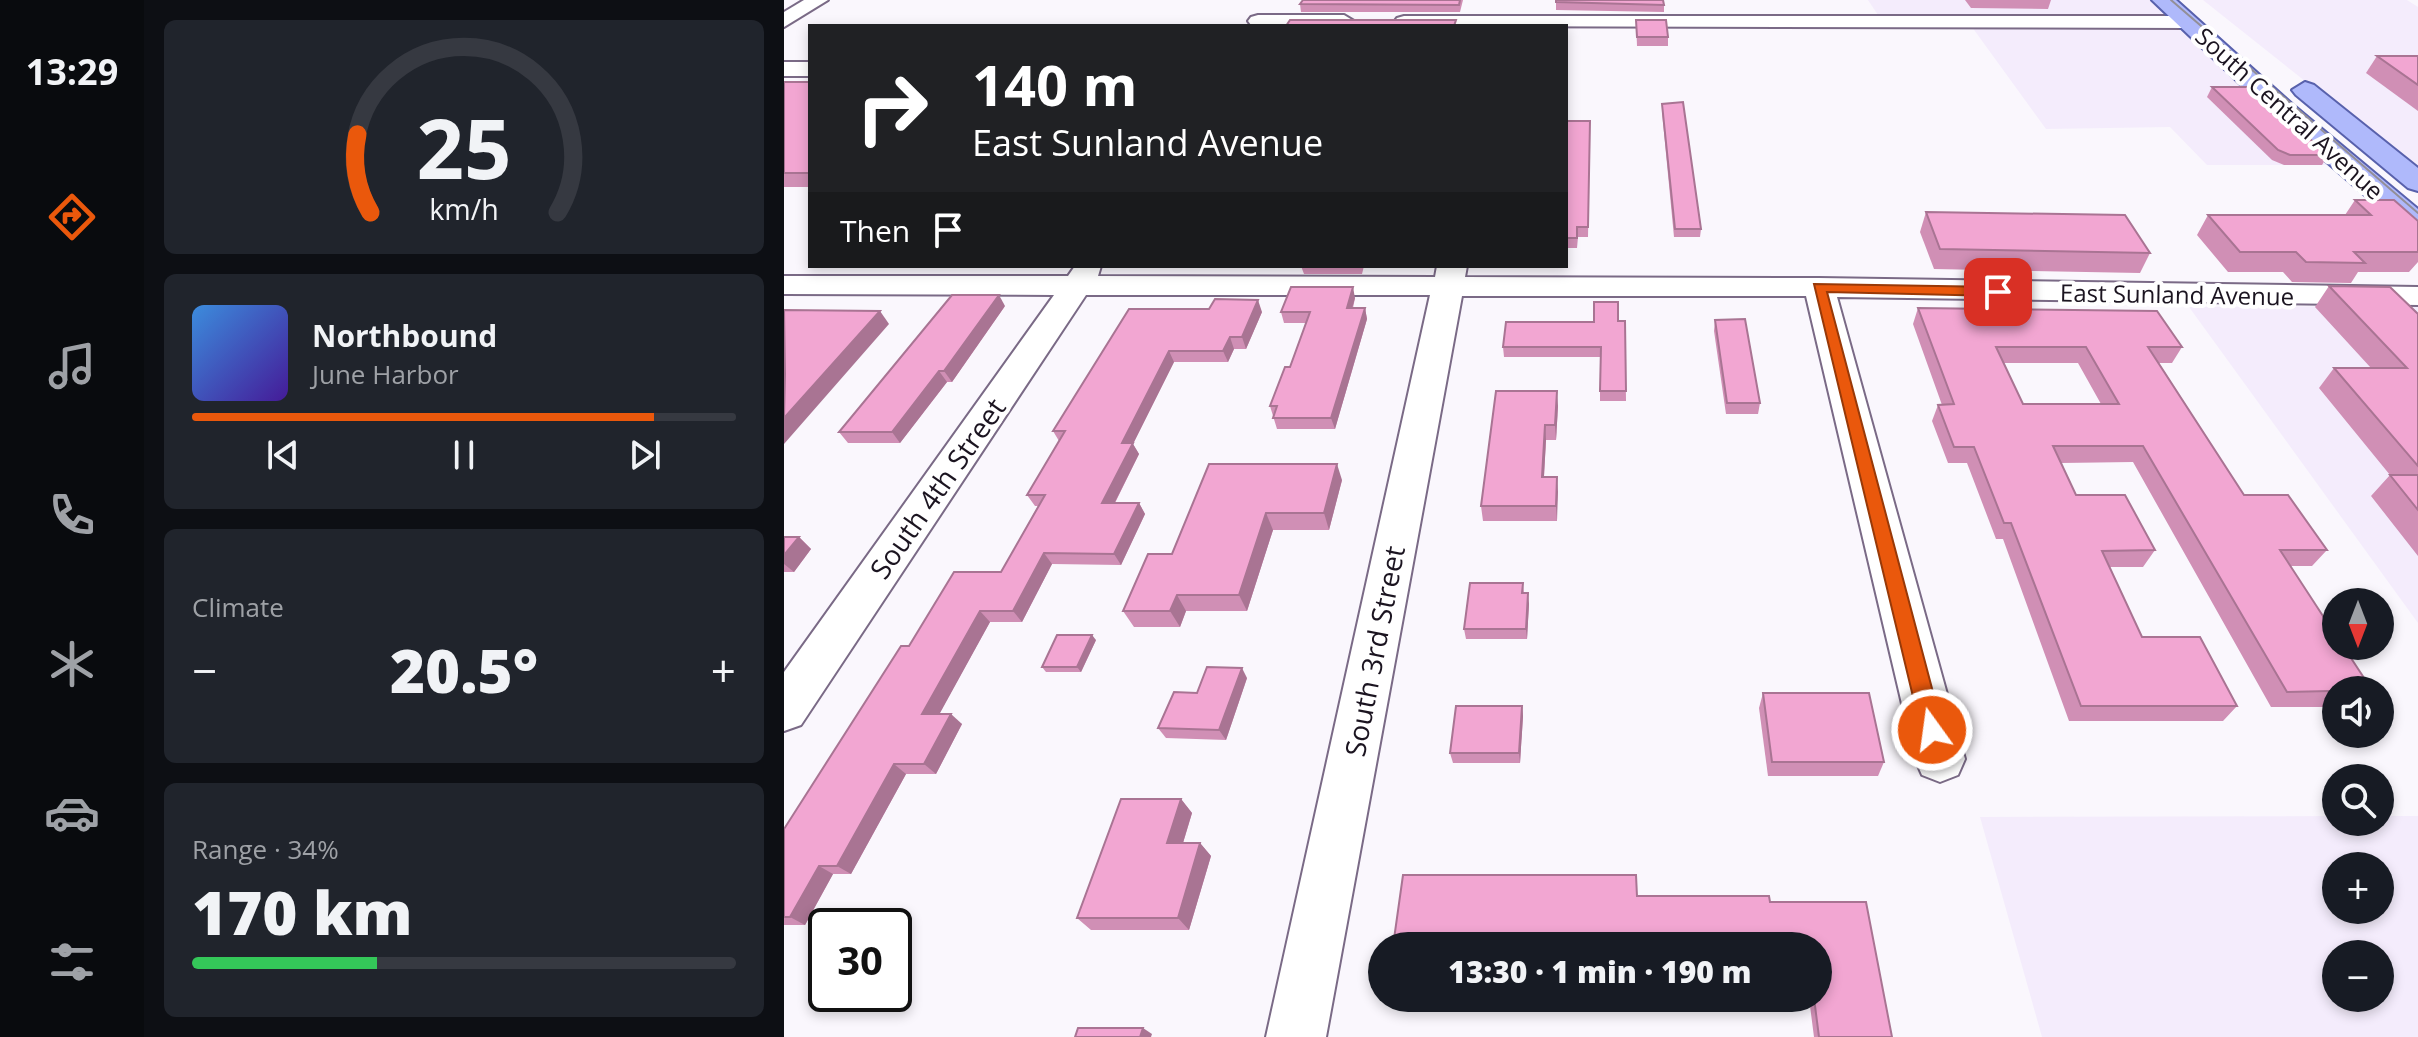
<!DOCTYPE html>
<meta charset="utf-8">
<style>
:root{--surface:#171b24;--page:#20242c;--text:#f1f3f6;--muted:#9ea1a6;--line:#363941;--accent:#ea580c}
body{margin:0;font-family:"Open Sans",sans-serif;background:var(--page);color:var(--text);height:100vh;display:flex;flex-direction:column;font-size:30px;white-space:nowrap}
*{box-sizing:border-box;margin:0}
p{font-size:26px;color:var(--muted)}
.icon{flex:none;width:44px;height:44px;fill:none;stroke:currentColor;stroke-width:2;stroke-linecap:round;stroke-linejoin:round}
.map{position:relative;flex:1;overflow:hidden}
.panel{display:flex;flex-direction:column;gap:20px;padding:20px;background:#0d0f14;width:640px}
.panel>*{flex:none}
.banner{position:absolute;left:24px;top:24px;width:760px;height:244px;border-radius:0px;box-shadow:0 4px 12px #0003;background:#202124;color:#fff;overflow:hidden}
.needle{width:52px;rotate:180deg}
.buttons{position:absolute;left:1538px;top:588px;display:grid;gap:16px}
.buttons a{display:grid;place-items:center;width:72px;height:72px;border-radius:50%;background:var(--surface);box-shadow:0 4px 12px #0003;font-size:40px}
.speed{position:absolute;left:24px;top:908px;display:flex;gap:16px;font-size:40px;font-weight:700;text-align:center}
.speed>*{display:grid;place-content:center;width:104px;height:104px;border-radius:50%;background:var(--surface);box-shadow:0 4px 12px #0003;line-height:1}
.speed .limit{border:4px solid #111;border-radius:12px;background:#fff;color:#111}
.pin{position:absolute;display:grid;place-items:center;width:68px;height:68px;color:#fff;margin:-34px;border-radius:16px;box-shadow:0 4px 12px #0006}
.me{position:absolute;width:88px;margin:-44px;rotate:346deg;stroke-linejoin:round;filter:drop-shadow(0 0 6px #0008)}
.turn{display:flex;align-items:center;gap:28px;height:168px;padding:0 32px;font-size:36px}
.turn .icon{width:104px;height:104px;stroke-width:2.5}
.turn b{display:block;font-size:56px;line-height:68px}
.then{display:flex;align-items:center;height:76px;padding:0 32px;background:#0003;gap:16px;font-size:30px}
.big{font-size:60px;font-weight:800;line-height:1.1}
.panel .card{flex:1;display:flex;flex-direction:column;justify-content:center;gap:12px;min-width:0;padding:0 28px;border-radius:12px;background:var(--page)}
.panel .dial{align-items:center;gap:0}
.dial svg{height:208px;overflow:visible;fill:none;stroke:var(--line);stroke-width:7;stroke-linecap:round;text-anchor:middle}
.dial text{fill:var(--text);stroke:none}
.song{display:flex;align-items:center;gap:24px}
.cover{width:96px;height:96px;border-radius:12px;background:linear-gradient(135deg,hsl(210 70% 55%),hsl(260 70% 35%))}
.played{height:8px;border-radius:4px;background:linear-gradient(90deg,var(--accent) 85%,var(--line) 85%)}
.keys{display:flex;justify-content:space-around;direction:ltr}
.heat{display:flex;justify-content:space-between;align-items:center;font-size:44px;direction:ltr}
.charge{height:12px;border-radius:6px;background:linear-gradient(90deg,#34c759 34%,var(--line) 0)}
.trip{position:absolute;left:584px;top:932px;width:464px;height:80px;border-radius:40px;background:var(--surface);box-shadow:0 4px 12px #0003;font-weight:800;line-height:80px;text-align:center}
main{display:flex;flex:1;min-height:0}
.tab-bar{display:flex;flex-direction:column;width:144px;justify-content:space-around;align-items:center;background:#090b0e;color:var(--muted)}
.tab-bar .icon{width:56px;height:56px}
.tab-bar .current{color:var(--accent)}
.tab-bar b{font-size:36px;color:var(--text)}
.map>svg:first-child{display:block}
.built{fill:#f4ecfc;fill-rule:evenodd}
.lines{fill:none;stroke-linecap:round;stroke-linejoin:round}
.minor-casing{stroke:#7a6a86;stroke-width:4}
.major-casing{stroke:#5861ac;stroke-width:4}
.minor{fill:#fff;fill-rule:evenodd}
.major{fill:#afb9fb;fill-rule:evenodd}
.tram{stroke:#938f97;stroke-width:2}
.wall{fill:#d08fb5;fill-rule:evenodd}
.shaded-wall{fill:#a97493}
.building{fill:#f2a6d2;stroke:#a97493;stroke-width:2;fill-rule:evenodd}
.route{fill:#ea580c;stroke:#983908;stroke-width:2}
.labels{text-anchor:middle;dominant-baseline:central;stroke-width:8;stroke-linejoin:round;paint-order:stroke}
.far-street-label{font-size:24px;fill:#1b1420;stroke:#fff}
.street-label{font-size:28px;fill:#1b1420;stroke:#fff}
</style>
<main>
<nav class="tab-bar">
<b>13:29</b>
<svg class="icon current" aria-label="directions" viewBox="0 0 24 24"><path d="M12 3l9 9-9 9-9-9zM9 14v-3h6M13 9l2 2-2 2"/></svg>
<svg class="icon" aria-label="music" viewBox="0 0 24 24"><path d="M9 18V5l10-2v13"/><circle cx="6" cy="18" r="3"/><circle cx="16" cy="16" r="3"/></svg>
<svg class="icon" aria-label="phone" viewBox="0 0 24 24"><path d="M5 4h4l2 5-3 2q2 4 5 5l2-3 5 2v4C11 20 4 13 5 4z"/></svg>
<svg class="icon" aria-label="climate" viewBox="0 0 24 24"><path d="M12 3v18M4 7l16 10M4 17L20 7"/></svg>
<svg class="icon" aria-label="car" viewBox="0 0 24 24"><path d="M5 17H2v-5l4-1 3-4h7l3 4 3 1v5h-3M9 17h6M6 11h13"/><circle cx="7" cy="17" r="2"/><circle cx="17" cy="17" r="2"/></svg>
<svg class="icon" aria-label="filters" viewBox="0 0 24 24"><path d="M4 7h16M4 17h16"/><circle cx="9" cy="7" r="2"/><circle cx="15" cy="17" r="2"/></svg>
</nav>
<section class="panel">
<div class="card dial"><svg viewBox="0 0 100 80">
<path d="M14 69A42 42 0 1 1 86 69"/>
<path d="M14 69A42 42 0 0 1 9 39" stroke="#ea580c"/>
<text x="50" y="56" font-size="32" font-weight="700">25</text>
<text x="50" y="72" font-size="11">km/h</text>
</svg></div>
<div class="card">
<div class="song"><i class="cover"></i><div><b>Northbound</b><p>June Harbor</p></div></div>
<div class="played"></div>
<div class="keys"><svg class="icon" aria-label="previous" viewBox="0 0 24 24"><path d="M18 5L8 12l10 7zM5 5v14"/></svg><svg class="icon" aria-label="pause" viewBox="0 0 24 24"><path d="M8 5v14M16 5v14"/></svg><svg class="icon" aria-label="next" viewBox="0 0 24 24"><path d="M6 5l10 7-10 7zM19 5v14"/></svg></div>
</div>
<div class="card"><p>Climate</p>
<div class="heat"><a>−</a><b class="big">20.5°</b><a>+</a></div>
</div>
<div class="card"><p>Range · 34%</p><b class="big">170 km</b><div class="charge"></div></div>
</section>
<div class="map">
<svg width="1634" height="1037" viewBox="0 0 1634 1037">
<rect width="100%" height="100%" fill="#faf7fd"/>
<g class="built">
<polygon points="1084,0 1368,0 1557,165 1423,165 1386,127 1262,129 1180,16 1094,15"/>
<polygon points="1419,0 1623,0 1634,7 1634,171"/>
<polygon points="1634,306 1634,623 1405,307"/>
<path d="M1552,816v6h44v-6h38v221h-376l-62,-220zM1596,866v44h-44v-44zM1552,954h44v44h-44z"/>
</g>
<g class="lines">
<defs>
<g id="minor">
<polygon points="20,0 44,0 0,27 0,12"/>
<polygon points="474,15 560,15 570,21 564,26 467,25 464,21 467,17"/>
<polygon points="620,16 1404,16 1414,22 1404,28 613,26 610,22 613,18"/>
<rect x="0" y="62" width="26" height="14"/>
<polygon points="291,266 317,266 314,276 651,277 653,266 683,266 681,277 1035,278 1634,287 1634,305 1053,297 1181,759 1174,775 1156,782 1138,775 1131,759 1022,296 678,296 542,1037 482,1037 646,295 302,295 17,725 0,731 0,672 270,295 0,294 0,276 284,276"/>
</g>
<g id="major">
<polygon points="1368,0 1392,0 1508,104 1634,209 1634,234 1623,232 1490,116"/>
<polygon points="1521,82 1530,85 1634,168 1634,191 1624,188 1512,95 1508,90"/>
</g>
</defs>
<use href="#minor" class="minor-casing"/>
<use href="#major" class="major-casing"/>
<use href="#minor" class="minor"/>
<use href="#major" class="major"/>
<polyline class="tram" points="1387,0 1634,213"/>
</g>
<g class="wall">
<polygon points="679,0 676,12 517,12 516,4"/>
<polygon points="772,0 880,5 880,12 772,10"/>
<polygon points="1181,0 1267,0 1264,9 1187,8"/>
<polygon points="852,20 884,37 884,46 853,46"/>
<polygon points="1593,56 1634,56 1634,111 1582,73"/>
<rect x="0" y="82" width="26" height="105"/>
<polygon points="1428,87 1544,155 1538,165 1500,165 1488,160 1423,97"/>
<polygon points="878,104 917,229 916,237 890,237 878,112"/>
<polygon points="782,121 806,121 804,237 794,237 793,248 782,248"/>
<polygon points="1571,200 1634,221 1634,262 1625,272 1574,272 1567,283 1508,282 1499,272 1444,272 1413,235 1424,215 1561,215"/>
<polygon points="1142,212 1366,253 1356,273 1150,269 1136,232"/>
<polygon points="517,266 580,266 578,274 520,274"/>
<polygon points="1545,286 1634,314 1634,556 1587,496 1606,475 1535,388 1550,368 1587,368 1531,307"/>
<polygon points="571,298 569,308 581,308 583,319 551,429 493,429 486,406 506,367 522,323 500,323 497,312"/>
<polygon points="221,306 168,382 163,382 116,443 64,443 55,432"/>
<path d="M1134,308l264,39 -10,16h-13l85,132 83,55 -15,16h-21l45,124v17h-65l-138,-245 -72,1 15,32 79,55 -12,17h-33l32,70 95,69 -14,15h-154l-66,-182h-7l-29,-76h-19l-16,-42 6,-16h4l-29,-81zM1220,363h74l23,41h-78z"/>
<polygon points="345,309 478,312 462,349 450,349 444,362 390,362 349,444 355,454 331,503 355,503 361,514 337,565 268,564 238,622 206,622 155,714 178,724 152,774 122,774 67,874 49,874 21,925 0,925 0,829 125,646 217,572 254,506 251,506 243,495 275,441 269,431"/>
<polygon points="931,320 976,403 974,414 942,414 930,331"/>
<polygon points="834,321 841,321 842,401 816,401 816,357 720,357 719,347"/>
<polygon points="774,406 772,440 762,440 760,477 773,477 773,521 699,521 697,506"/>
<polygon points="558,480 545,530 489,530 463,611 402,611 396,627 350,627 339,611 388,554"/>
<polygon points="0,537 15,537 27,549 10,572 0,572"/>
<polygon points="739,583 740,593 745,604 743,639 682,639 680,629"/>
<polygon points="312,640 297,672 262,672 258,667"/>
<polygon points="463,678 442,740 382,738 374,728 413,693"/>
<polygon points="979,693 1100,762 1094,776 984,776 975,708"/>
<polygon points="738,706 739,716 736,763 669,763 666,753"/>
<polygon points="397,799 408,813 399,843 416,843 427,856 405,930 307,930 293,918"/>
<polygon points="619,875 852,875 853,896 985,896 986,902 1082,902 1108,1037 1030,1037 1025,998 1034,998 1034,946 613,946 610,939"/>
</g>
<g class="shaded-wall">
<polygon points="569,287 571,298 565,319 563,308"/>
<polygon points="215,295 221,306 168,382 160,371"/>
<polygon points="474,300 478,312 462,349 458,337"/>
<polygon points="581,308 583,319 551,429 547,418"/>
<polygon points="96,311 105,324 0,444 0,418"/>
<polygon points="446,337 450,349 444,362 439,351"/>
<polygon points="385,351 390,362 349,444 355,454 325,514 318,503 338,443"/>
<polygon points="155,371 163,382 116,443 108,432"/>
<polygon points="773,391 774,406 772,440 771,425"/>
<polygon points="761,425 762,440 759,492 758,477"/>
<polygon points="553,464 558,480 545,530 540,513"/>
<polygon points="773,477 774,492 773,521 772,506"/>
<polygon points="355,503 361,514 337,565 330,554"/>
<polygon points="482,513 489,530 463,611 455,595"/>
<polygon points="15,537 27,549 10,572 0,564 0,555"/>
<polygon points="260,553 268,564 238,622 229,611"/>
<polygon points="744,593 745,604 743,639 742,629"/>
<polygon points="393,595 402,611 396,627 386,611"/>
<polygon points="196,611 206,622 150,724 138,714"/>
<polygon points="308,635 312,640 297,672 293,667"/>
<polygon points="458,668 463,678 442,740 435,730"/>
<polygon points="738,706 739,716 736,763 735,753"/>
<polygon points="167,714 178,724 152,774 140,764"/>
<polygon points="110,764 122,774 67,874 53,866"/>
<polygon points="397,799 408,813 395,856 383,843"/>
<polygon points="416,843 427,856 405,930 394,918"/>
<polygon points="35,866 49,874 21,925 6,917"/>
<polygon points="359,1028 368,1034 367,1037 356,1037"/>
</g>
<g class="building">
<polygon points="519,0 676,0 675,5 516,4"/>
<polygon points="772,0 879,0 880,5 772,2"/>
<polygon points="506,20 672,20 670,26 502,26"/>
<polygon points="852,20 882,20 884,37 853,37"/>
<polygon points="1593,56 1634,56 1634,85"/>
<rect x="0" y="82" width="26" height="91"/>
<polygon points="1428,87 1468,87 1544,155 1506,155 1494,150"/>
<polygon points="899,102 917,229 891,229 878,104"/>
<polygon points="782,121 806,121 804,227 793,227 793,238 782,238"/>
<polygon points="1571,200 1610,200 1634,221 1634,252 1570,252 1581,263 1522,262 1512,252 1456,252 1424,215 1587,215"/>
<polygon points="1142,212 1341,215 1366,253 1156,249"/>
<polygon points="1545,286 1606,287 1634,314 1634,466 1550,368 1623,368"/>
<polygon points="507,287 569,287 563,308 581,308 547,418 489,418 493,406 486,406 501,367 506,367 526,312 497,312"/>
<polygon points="168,295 215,295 160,371 155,371 108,432 55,432"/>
<polygon points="431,299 474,300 458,337 446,337 439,351 385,351 338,443 349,443 318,503 355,503 330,554 260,553 229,611 196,611 138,714 167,714 140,764 110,764 53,866 35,866 6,917 0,917 0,829 117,646 125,646 170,572 217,572 261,495 243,495 281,431 269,431 345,309 425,309"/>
<polygon points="810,302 834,302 834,321 841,321 842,391 816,391 817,347 719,347 722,322 810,322"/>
<path d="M1134,308l239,3 25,36h-34l96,148h44l39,55h-47l56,86v10h7l29,44 -85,2 -144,-246h-90l23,49h49l30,55 -53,1 40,86h58l37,69h-156l-70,-183h-7l-30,-76h-20l-16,-42 16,-1zM1212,347h90l33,57h-96z"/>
<polygon points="0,310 96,311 0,418 1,374"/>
<polygon points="961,319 976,403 943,403 931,320"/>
<polygon points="712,391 773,391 771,425 761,425 758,477 773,477 772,506 697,506"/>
<polygon points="425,464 553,464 540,513 482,513 455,595 393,595 386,611 339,611 364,554 388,554"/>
<polygon points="1606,475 1634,475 1634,510"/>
<polygon points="0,537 15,537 0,555"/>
<polygon points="686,583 739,583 738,593 744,593 742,629 680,629"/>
<polygon points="273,635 308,635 293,667 258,667"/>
<polygon points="423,667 458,668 435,730 374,728 390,692 413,693"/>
<polygon points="979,693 1085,693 1100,762 988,762"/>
<polygon points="672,706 738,706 735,753 666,753"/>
<polygon points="337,799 397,799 383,843 416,843 394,918 293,918"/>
<polygon points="619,875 852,875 853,896 985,896 986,902 1082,902 1108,1037 1035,1037 1030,998 1034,998 1034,946 891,946 891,938 610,939"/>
<polygon points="294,1028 359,1028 356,1037 291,1037"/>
</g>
<polygon class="route" points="1030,284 1214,287 1221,292 1214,296 1043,292 1159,730 1156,737 1148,740 1140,737 1137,730"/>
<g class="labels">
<g class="far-street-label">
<text transform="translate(1506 113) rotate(42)">South Central Avenue</text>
<text transform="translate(1393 294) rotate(1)">East Sunland Avenue</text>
</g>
<g class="street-label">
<text transform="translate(153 488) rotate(-55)">South 4th Street</text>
<text transform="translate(590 651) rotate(-79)">South 3rd Street</text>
</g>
</g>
</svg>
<div class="buttons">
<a><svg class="needle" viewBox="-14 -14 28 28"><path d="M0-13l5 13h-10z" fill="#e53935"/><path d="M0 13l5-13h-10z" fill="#9ea1a6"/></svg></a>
<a><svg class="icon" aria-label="sound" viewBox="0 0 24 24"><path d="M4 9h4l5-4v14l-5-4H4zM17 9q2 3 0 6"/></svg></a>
<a><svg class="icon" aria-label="search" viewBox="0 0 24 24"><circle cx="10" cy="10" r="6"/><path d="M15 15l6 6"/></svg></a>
<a>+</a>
<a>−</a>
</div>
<div class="speed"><div class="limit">30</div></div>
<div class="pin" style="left:1214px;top:292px;background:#d93025"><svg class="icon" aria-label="arrive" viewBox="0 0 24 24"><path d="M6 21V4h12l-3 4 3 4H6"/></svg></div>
<svg class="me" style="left:1148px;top:730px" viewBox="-20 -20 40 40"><circle r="17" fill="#ea580c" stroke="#fff" stroke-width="3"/><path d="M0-11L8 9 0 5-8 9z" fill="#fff"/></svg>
<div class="trip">13:30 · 1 min · 190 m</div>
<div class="banner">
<div class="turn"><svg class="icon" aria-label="right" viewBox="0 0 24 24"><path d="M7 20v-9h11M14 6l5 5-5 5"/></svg><div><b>140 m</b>East Sunland Avenue</div></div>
<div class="then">Then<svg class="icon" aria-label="arrive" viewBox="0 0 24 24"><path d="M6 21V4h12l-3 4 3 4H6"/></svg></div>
</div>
</div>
</main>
